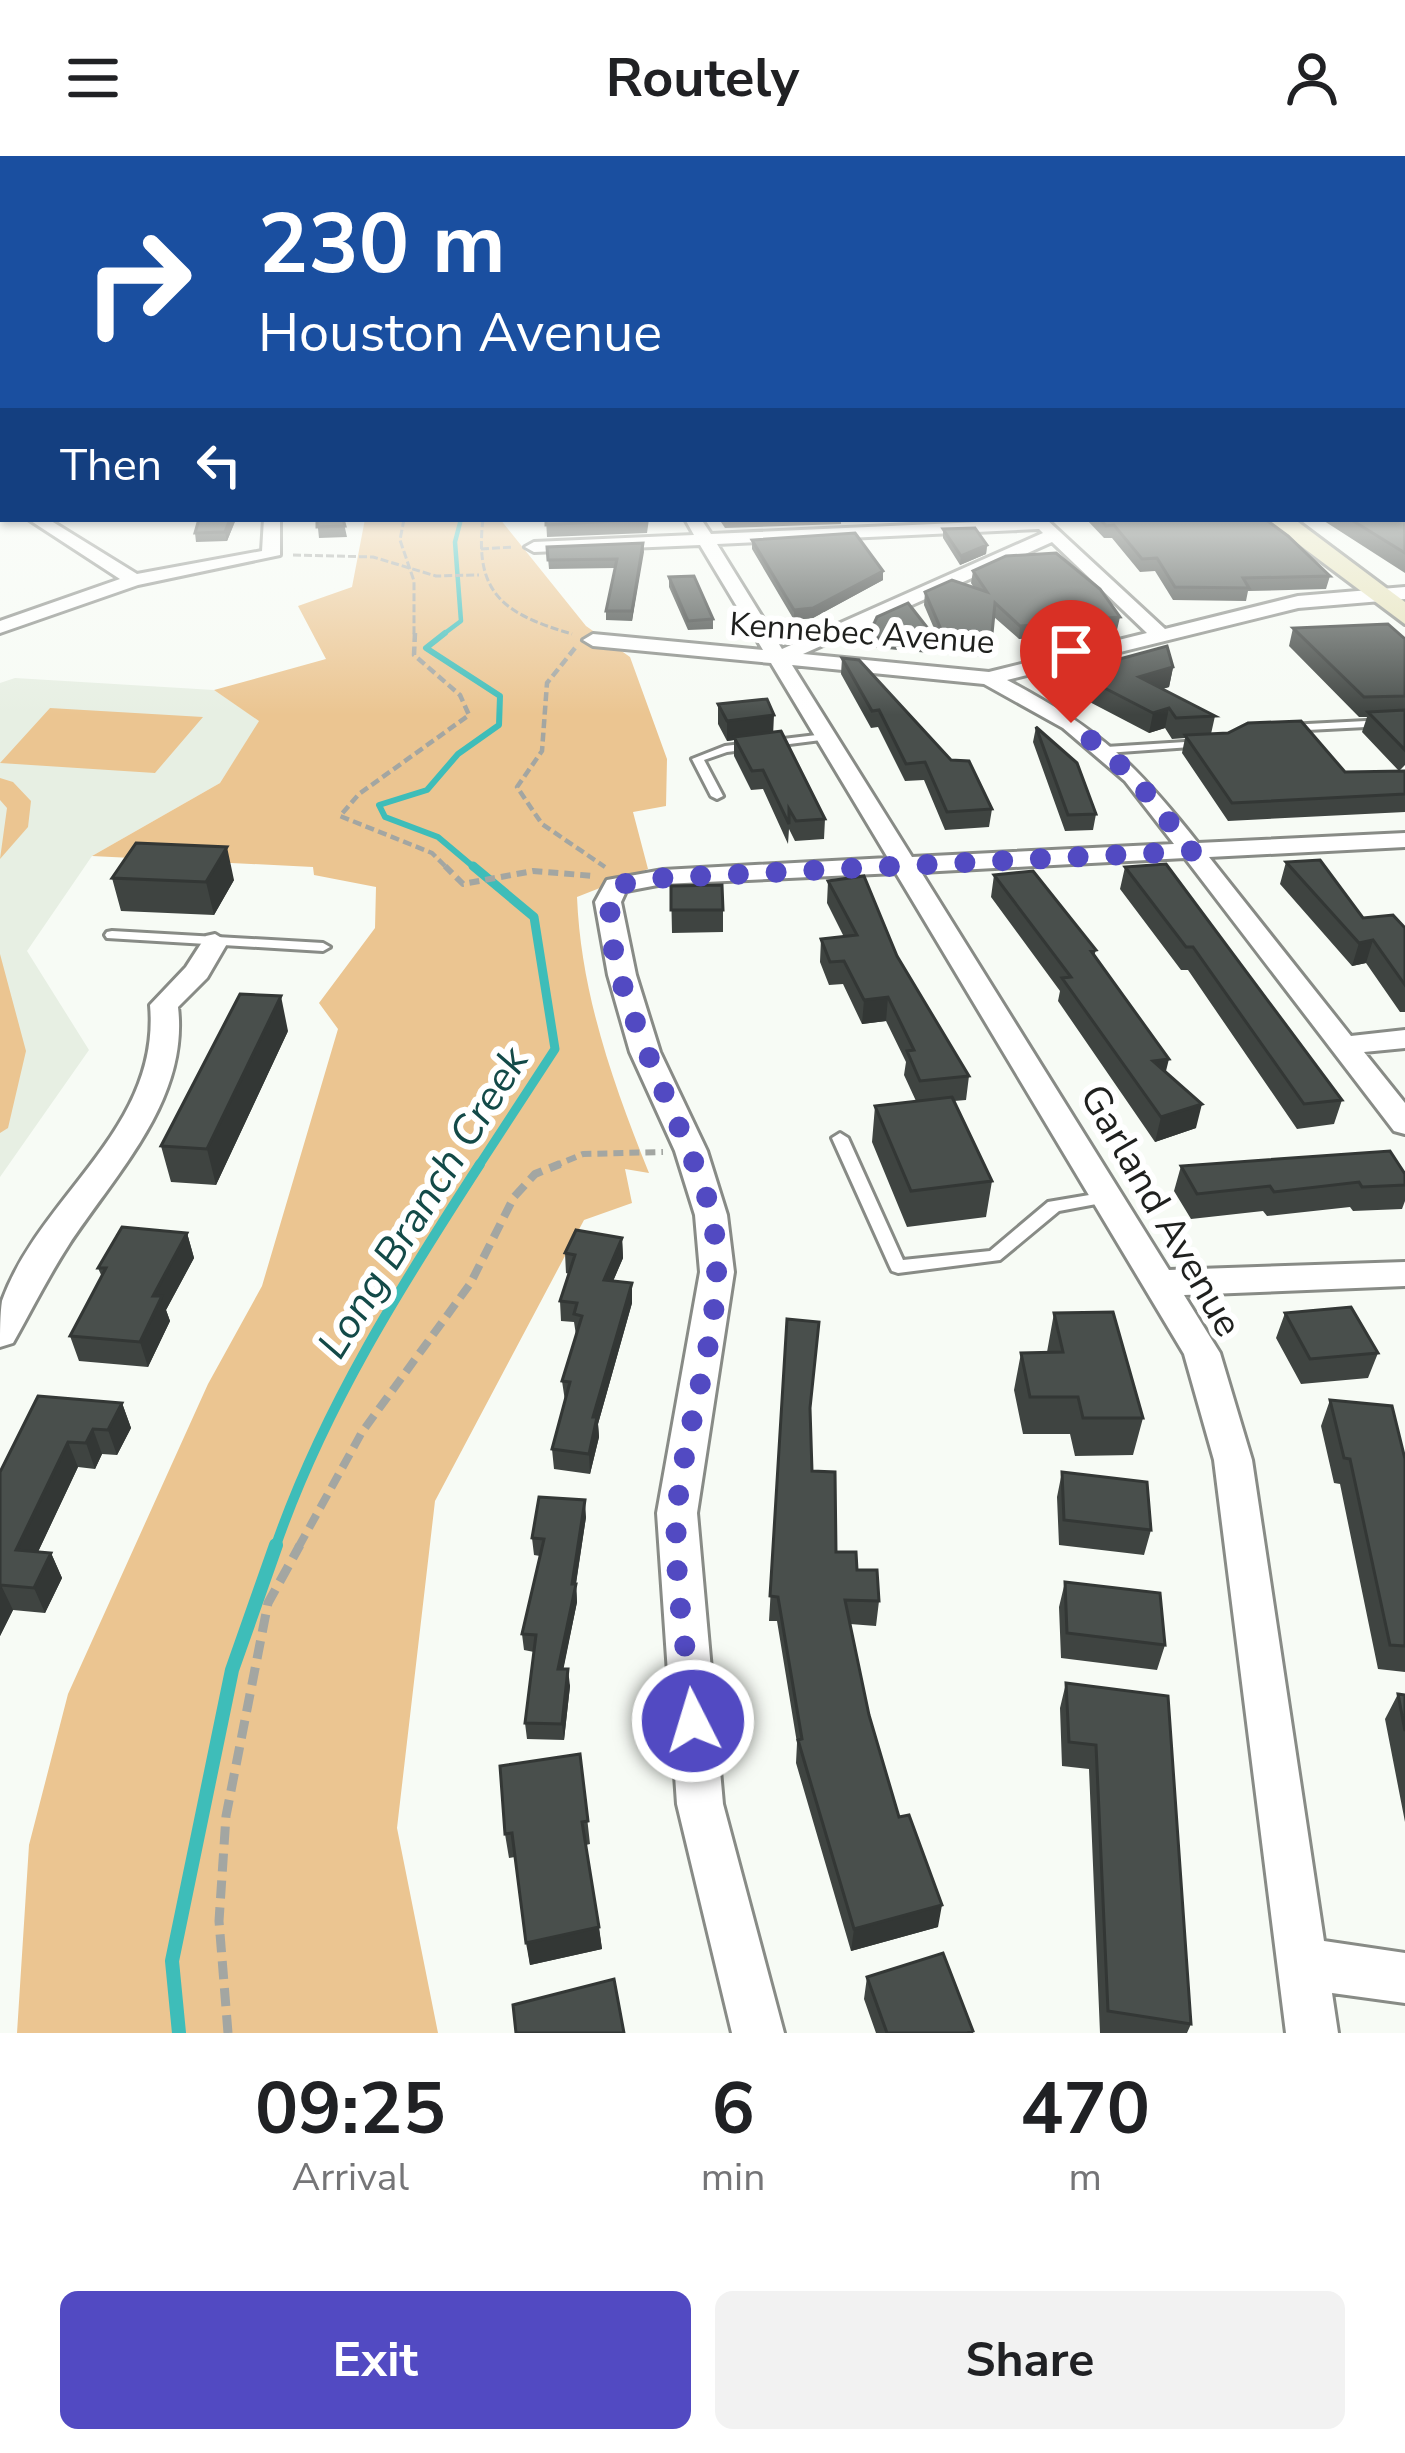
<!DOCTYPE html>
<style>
body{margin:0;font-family:"Nunito Sans",sans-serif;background:#f2f2f2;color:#202124;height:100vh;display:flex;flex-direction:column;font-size:45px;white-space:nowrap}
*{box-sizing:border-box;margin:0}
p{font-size:39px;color:#757577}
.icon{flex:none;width:66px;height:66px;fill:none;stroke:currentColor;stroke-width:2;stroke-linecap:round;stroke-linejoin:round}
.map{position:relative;height:1877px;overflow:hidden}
.sheet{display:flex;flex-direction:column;background:#fff;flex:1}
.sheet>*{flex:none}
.banner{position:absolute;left:0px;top:0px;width:1407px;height:366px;box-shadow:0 3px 9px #0004;background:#1a4fa0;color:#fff;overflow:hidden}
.pin{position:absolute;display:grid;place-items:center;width:102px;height:102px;color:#fff;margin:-123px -51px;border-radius:50% 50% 50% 0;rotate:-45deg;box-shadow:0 0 12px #0007}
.pin .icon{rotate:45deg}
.me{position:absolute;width:132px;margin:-66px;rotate:355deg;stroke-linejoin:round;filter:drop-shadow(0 0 9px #0008)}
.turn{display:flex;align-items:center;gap:42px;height:252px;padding:0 60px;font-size:54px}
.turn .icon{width:156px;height:156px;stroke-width:2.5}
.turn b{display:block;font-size:84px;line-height:102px}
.then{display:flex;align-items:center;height:114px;padding:0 60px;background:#0003;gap:24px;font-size:45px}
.eta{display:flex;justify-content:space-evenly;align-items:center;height:204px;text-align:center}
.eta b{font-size:72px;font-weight:700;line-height:84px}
.action{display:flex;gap:24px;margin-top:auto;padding:24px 60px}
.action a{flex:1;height:138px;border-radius:18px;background:#524ac2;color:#fff;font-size:48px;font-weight:700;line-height:138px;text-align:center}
.action a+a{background:#f2f2f2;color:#202124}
header{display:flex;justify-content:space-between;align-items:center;height:156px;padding:0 60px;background:#fff;font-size:54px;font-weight:700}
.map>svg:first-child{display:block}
</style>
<header><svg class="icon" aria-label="menu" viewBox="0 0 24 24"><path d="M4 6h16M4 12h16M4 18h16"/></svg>Routely<svg class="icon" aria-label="person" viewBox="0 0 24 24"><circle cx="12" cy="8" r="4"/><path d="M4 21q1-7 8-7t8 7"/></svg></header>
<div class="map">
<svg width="1405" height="1877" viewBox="0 0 1405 1877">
<rect width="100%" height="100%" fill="#f7fbf5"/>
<path fill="#e7efe3" d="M 15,522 L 214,534 L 260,565 L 220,627 L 92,700 L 27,795 L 89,894 L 0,1021 L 0,527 Z"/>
<path fill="#ebc591" d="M 365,363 L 500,363 L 586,470 L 630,501 L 667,603 L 666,650 L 633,656 L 648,713 L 577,741 C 581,838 613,927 649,1017 L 625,1013 L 632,1047 L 584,1064 L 435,1345 L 397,1672 L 438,1877 L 17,1877 L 29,1689 L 68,1538 L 208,1228 L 262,1130 L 338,873 L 319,847 L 375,772 L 376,731 L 314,719 L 313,711 L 92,700 L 220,627 L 259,565 L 214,534 L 326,503 L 298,450 L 352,431 Z
M 50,552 L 203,561 L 155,617 L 0,607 Z
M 0,622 L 13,626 L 31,645 L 28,671 L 0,703 L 7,652 L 0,644 Z
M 0,798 L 26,895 L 8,972 L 0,977 Z"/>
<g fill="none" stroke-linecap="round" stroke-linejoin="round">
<path stroke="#3ebdb9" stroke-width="4.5" d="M 441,480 L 461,465 L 455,386 L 461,363"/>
<path stroke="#3ebdb9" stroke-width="6" d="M 445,477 L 426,492 L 500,540 L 499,569 L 458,598 L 427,634 L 379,649 L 385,661 L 438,681 L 476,713"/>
<path stroke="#3ebdb9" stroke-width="9" d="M 473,710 L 534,761 L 555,893 L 478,1011"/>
<path stroke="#3ebdb9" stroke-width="10" d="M 275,1392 C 323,1253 401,1130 480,1008"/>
<path stroke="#3ebdb9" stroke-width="14" d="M 179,1877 L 172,1805 L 232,1514 L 276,1389"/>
<defs>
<path id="lane" d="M 1405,563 L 1405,569 L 1288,575 L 1283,572 L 1288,569 Z
M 825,578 L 829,579 L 829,583 L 727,596 L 704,604 L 723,640 L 717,643 L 711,640 L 692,603 L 725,590 Z
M 1201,585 L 1206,588 L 1205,590 L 1106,597 L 1100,594 L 1106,591 Z
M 112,775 L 323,787 L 330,791 L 323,795 L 107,782 L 105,779 L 107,776 Z
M 840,977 L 848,982 L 903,1104 L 990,1095 L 1048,1046 L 1107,1036 L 1113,1037 L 1115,1041 L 1113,1045 L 1107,1046 L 1059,1055 L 1000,1104 L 898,1117 L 892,1115 L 890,1111 L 832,982 Z"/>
<path id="street" d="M 0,338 L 3,339 L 3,349 L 0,348 Z
M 28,363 L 48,363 L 137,418 L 262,395 L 264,363 L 280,363 L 280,399 L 138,429 L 0,477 L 0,465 L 120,423 Z
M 685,363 L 701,363 L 711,378 L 1046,363 L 1165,473 L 1298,440 L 1405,431 L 1405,443 L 1298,452 L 1007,524 C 1099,573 1134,606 1198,687 L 1405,677 L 1405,691 L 1209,701 L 1351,880 L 1405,874 L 1405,892 L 1364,896 L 1405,947 L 1405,978 L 1394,975 L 1185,702 L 921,716 L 1169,1114 L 1405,1106 L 1405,1130 L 1184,1139 L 1220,1197 L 1252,1304 L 1324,1785 L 1405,1797 L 1405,1847 L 1332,1837 L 1338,1877 L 1286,1877 L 1214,1304 L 1184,1198 L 896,717 L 663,728 L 626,735 L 621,746 L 636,819 L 660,896 L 707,995 L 727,1059 L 734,1116 L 697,1357 L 723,1648 L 784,1877 L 732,1877 L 677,1648 L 657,1357 L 700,1116 L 695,1059 L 675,995 L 630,896 L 608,819 L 595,746 L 607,724 L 663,714 L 888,702 L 771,507 L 593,490 L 583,484 L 593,478 L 763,494 L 700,389 L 534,396 L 525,391 L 534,386 L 694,379 ZM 1039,373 L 1043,377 L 782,493 L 717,388 ZM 1052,386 L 1147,477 L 989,516 L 803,498 ZM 792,509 L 984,528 L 1063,572 L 1125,625 L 1174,688 L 912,701 Z
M 215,778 L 228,786 L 207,822 L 178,851 C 189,944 116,1017 68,1090 C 48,1121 31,1155 13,1187 L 0,1191 C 0,1177 0,1158 2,1145 C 40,1039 161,973 150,849 L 186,811 L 206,780 Z"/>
<path id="secondary" d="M 1265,363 L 1294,363 L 1405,446 L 1405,468 Z"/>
</defs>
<use href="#lane" stroke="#888b86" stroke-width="6"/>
<use href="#street" stroke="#888b86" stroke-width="6"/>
<use href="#secondary" stroke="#888b86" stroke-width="6"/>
<path stroke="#a3a6a2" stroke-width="3" stroke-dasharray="8 3" stroke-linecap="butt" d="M 404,363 L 400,384 L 414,425 L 414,480
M 483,363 C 474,438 504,458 572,478
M 481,393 L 513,391
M 293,399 L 373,401 L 436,420 L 479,419"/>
<path stroke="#a3a6a2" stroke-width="4.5" stroke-dasharray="9 4.5" stroke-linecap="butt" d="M 415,477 L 414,499 L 460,539 L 469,559 L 359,638 L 340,660 L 432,697 L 448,713
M 575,492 L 547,527 L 542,595 L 517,631 L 542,668 L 605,711"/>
<path stroke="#a3a6a2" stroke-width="6" stroke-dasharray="10 6" stroke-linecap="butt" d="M 445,710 L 463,728 L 533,715 L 594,720
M 552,1011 L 583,998 L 663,996"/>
<path stroke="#a3a6a2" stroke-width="8" stroke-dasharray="15 8" stroke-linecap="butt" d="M 298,1392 L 362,1276 L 470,1128 L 514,1041 L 535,1018 L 560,1008"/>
<path stroke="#a3a6a2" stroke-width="9" stroke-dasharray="18 9" stroke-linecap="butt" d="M 228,1877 L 219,1765 L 226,1660 L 268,1447 L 300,1389"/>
<use href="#lane" fill="#fff" fill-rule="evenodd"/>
<use href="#street" fill="#fff" fill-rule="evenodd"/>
<use href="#secondary" fill="#e6e2ba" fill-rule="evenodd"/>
</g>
<path fill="#3f4441" d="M 1405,297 L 1405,417 L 1321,363 L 1404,363 Z
M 199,363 L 236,363 L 227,385 L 196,386 L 195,377 Z
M 317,363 L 343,363 L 347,381 L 319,382 Z
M 546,363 L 649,363 L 647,377 L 547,381 Z
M 719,363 L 841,363 L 841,368 L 725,372 Z
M 1086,363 L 1265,363 L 1330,420 L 1326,433 L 1248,435 L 1246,445 L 1173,444 L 1155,415 L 1140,416 L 1112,382 L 1104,382 Z
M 943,373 L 987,389 L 986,398 L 960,409 L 943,382 Z
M 752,384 L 883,424 L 813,462 L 794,464 L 752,393 Z
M 643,387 L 632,465 L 606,464 L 606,455 L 615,412 L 549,413 L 547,391 Z
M 973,415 L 1117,474 L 1064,479 L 1063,493 L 1037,500 L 1026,490 L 1027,482 L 1019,483 L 994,461 L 990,501 L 945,498 L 924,449 L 925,436 L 974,432 L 971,427 Z
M 669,421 L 713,463 L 713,473 L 688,474 L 669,431 Z
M 1293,472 L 1405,483 L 1405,609 L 1399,615 L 1362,576 L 1367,561 L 1359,561 L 1289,490 Z
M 868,481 L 940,488 L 939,498 L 867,491 Z
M 1058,497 L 1105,507 L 1173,512 L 1169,531 L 1162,533 L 1215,560 L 1211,578 L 1345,616 L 1405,615 L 1405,656 L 1228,665 L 1182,597 L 1185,582 L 1172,583 L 1165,572 L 1149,577 L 1059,530 L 1060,521 L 1055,517 Z
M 842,502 L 992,653 L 989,671 L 945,674 L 924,624 L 905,625 L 878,571 L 871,572 L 841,518 Z
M 718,548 L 774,576 L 825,663 L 824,683 L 795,685 L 789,673 L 788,688 L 763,633 L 751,634 L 734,600 L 734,584 L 727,585 L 718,568 Z
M 1036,571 L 1096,658 L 1093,674 L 1065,675 L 1033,586 Z
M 1286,706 L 1363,762 L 1405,772 L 1405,856 L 1400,856 L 1366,807 L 1352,810 L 1280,728 Z
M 1125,711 L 1342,944 L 1334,968 L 1297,973 L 1188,814 L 1181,814 L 1120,733 Z
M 994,719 L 1096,794 L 1094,800 L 1166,916 L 1196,972 L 1155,986 L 1058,845 L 1060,835 L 991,741 Z
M 112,722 L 234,724 L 214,759 L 121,755 Z
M 828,725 L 897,800 L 969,920 L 966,944 L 954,945 L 992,1025 L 986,1061 L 907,1071 L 872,986 L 875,950 L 916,945 L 904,919 L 906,906 L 886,865 L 862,868 L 843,828 L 829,829 L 820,806 L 821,783 L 844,781 L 827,747 Z
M 671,730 L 723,754 L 723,776 L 672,777 Z
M 288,875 L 216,1029 L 171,1026 L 161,990 Z
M 1181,1010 L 1405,1018 L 1405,1045 L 1402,1053 L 1353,1055 L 1350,1051 L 1267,1060 L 1263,1055 L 1191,1063 L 1174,1035 Z
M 187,1077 L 194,1102 L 166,1154 L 170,1165 L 148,1211 L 79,1205 L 70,1180 L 102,1121 L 98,1112 Z
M 622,1082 L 623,1102 L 613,1125 L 632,1147 L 598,1268 L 599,1281 L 590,1318 L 554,1313 L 552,1293 L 565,1245 L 562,1225 L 576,1179 L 574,1166 L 561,1165 L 560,1145 L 569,1118 L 566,1117 L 565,1097 Z
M 1054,1157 L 1143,1262 L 1133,1299 L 1075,1300 L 1070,1278 L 1023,1278 L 1014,1234 L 1021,1197 L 1047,1196 Z
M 1285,1157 L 1378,1197 L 1368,1222 L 1301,1228 L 1276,1182 Z
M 787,1163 L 819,1166 L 810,1260 L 812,1315 L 836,1396 L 857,1414 L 879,1445 L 876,1470 L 850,1468 L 869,1559 L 899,1661 L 938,1771 L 851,1795 L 796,1607 L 797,1587 L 777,1465 L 769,1465 Z
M 1330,1244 L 1405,1303 L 1405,1516 L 1378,1513 L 1340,1328 L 1334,1327 L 1321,1270 Z
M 122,1247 L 131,1272 L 117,1299 L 102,1298 L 95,1313 L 78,1311 L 38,1396 L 51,1397 L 62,1422 L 45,1457 L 13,1454 L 0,1480 L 0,1316 Z
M 1062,1316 L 1151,1374 L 1144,1399 L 1059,1389 L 1057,1341 Z
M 586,1361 L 576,1428 L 577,1446 L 563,1513 L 570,1530 L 564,1584 L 527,1583 L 525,1567 L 534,1496 L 524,1494 L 522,1478 L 540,1400 L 534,1399 L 532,1382 Z
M 1065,1426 L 1165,1489 L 1157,1514 L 1061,1502 L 1059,1451 Z
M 1066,1527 L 1168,1540 L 1191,1868 L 1187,1877 L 1100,1877 L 1089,1613 L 1062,1610 L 1060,1552 Z
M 1398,1538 L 1405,1539 L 1405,1666 L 1385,1563 Z
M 580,1598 L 590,1688 L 586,1689 L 602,1793 L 530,1809 L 515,1701 L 509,1702 L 505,1678 Z
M 867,1821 L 973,1875 L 973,1877 L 876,1877 L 864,1843 Z"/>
<path fill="#333735" d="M 230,363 L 236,363 L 227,385 L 225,376 Z
M 643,387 L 644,396 L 632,465 L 632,455 Z
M 987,389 L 986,398 L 960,409 L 961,400 Z
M 883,415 L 883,424 L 813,462 L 794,464 L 794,454 Z
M 1120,461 L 1117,474 L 1048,480 L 1050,467 Z
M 1036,469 L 1028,477 L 1027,482 L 1019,483 L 1020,470 Z
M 1065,480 L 1063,493 L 1037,500 L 1038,486 Z
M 1173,511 L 1169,531 L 1135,541 L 1139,521 Z
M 1169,552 L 1165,572 L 1149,577 L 1153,557 Z
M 774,559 L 773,580 L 734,581 L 734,584 L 727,585 L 727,565 Z
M 227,691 L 234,724 L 214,759 L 206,726 Z
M 1373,784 L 1366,807 L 1352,810 L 1359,787 Z
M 281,840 L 288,875 L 216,1029 L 207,993 Z
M 888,841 L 886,865 L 862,868 L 864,844 Z
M 1169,903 L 1163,927 L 1153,905 Z
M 1202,948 L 1196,972 L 1155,986 L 1161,961 Z
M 187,1077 L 194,1102 L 166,1154 L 170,1165 L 148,1211 L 140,1186 L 153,1140 Z
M 622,1082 L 623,1102 L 605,1144 L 604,1124 Z
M 632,1127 L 632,1147 L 598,1268 L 599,1281 L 590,1318 L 589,1298 L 593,1261 Z
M 122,1247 L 131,1272 L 117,1299 L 108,1274 Z
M 93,1273 L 102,1298 L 95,1313 L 86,1287 Z
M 68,1286 L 78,1311 L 27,1419 L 16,1394 Z
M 585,1344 L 586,1361 L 575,1433 L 576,1428 L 577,1446 L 560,1530 L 558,1513 Z
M 51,1397 L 62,1422 L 45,1457 L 34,1432 Z
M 1,1429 L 13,1454 L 0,1480 L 0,1432 Z
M 568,1513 L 570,1530 L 564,1584 L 562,1568 Z
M 942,1749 L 938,1771 L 851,1795 L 854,1773 Z
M 599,1771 L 602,1793 L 530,1809 L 526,1787 Z"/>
<path fill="#494f4c" stroke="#333735" stroke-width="3" d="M 0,297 L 3,297 L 3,331 L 0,328 Z
M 1404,339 L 1405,397 L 1350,363 L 1404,363 Z
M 199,363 L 230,363 L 225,376 L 195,377 Z
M 317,363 L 343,363 L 345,370 L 317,371 Z
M 546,363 L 647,363 L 546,369 Z
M 1100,363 L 1265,363 L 1288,380 L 1330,420 L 1243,422 L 1249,432 L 1175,431 L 1157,402 L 1142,403 L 1114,369 L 1106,370 Z
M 975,372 L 987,389 L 961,400 L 943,373 Z
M 855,377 L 883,415 L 813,452 L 794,454 L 752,384 Z
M 643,387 L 632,455 L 606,455 L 617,403 L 548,404 L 547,391 Z
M 1056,397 L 1100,433 L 1120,461 L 1050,467 L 1065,480 L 1038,486 L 1028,477 L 1036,469 L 1020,470 L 995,447 L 991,488 L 946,485 L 925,436 L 952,424 L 987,436 L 973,415 L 1006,400 Z
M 694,420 L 713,463 L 688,465 L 669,421 Z
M 908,447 L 940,488 L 868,481 L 877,461 Z
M 1388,468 L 1405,483 L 1405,540 L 1364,541 L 1293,472 Z
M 1167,490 L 1173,511 L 1139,521 L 1215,560 L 1176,562 L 1169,552 L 1153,557 L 1062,510 L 1071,508 L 1058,497 L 1085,491 L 1105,507 Z
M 842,502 L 859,504 L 951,604 L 969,605 L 992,653 L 947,656 L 925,606 L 906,608 L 879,554 L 872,555 Z
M 767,543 L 774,559 L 727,565 L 718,548 Z
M 1405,554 L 1405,594 L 1368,556 Z
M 1301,565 L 1345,616 L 1405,615 L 1405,638 L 1232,647 L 1185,579 L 1228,577 L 1248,567 Z
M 1036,571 L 1077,607 L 1096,658 L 1068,659 Z
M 781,575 L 825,663 L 796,665 L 789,653 L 789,668 L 763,614 L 752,615 L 734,581 Z
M 136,687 L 227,691 L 206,726 L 112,722 Z
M 1320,704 L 1363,762 L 1393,759 L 1405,772 L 1405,829 L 1373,784 L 1359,787 L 1286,706 Z
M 1166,708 L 1342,944 L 1304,948 L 1193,791 L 1186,791 L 1125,711 Z
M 1033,715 L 1096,794 L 1091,795 L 1169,903 L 1153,905 L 1202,948 L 1161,961 L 1062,822 L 1071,821 L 994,719 Z
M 864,720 L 897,800 L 969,920 L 920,925 L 907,895 L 914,894 L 888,841 L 864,844 L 844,805 L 830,806 L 821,783 L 857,779 L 828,725 Z
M 722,729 L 723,754 L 671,754 L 671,730 Z
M 240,838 L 281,840 L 207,993 L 161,990 Z
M 952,941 L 992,1025 L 911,1035 L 875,950 Z
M 1390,995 L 1405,1018 L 1405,1029 L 1362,1031 L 1359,1026 L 1274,1036 L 1270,1030 L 1197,1038 L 1181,1010 Z
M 122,1071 L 187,1077 L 153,1140 L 162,1140 L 140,1186 L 70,1180 L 106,1112 L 98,1112 Z
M 576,1074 L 622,1082 L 604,1124 L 632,1127 L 593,1261 L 597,1261 L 589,1298 L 552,1293 L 570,1226 L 562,1225 L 582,1160 L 574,1158 L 577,1147 L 560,1145 L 575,1099 L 565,1097 Z
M 1351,1151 L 1378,1197 L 1310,1203 L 1285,1157 Z
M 1113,1156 L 1143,1262 L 1083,1262 L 1078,1241 L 1030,1241 L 1021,1197 L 1063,1196 L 1054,1157 Z
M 787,1163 L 819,1166 L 810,1252 L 812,1315 L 835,1316 L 836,1396 L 856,1396 L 857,1414 L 877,1414 L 879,1445 L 845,1444 L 869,1559 L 899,1661 L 909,1659 L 942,1749 L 854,1773 L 798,1584 L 802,1583 L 778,1441 L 770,1440 Z
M 38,1240 L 122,1247 L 108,1274 L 93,1273 L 86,1287 L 68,1286 L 16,1394 L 51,1397 L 34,1432 L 1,1429 L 0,1432 L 0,1316 Z
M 1330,1244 L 1392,1250 L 1405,1303 L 1405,1490 L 1390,1489 L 1350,1303 L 1344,1302 Z
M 1062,1316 L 1147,1326 L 1151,1374 L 1064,1364 Z
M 539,1341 L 585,1344 L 572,1428 L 576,1428 L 558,1513 L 568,1513 L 562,1568 L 525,1567 L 536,1479 L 522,1478 L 544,1383 L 532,1382 Z
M 1065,1426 L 1160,1437 L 1165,1489 L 1067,1477 Z
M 1066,1527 L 1168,1540 L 1191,1868 L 1108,1855 L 1096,1589 L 1069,1586 Z
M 1398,1538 L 1405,1539 L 1405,1575 Z
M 580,1598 L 588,1665 L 582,1666 L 599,1771 L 526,1787 L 512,1677 L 505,1678 L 500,1610 Z
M 943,1797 L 973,1875 L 967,1877 L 887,1877 L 867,1821 Z
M 614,1823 L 624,1877 L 516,1877 L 513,1849 Z"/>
<linearGradient id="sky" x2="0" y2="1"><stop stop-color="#64b8d5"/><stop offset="0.53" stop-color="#fbfdfa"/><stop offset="1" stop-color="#fbfdfa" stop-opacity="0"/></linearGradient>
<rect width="1405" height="559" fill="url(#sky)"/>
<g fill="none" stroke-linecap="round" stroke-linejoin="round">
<path stroke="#524ac2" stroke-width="21" stroke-dasharray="0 37.8" d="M 693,1565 C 688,1500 672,1420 677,1356 C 684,1258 733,1155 711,1057 C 694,981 583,798 616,729 L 663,722 L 1192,695 L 1133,620 L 1071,567"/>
</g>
<g text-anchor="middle" stroke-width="12" stroke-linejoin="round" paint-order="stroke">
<g font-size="33" fill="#1f201e" stroke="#fff">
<text transform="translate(862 476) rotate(4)" y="12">Kennebec Avenue</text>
</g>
<g font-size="39" fill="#1f201e" stroke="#fff">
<text transform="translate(1162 1054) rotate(60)" y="14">Garland Avenue</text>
</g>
<g font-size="42" font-style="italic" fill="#134a48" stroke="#fff">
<text transform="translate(422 1046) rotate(-58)" y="15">Long Branch Creek</text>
</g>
</g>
</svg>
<div class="pin" style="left:1071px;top:567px;background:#d93025"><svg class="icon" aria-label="arrive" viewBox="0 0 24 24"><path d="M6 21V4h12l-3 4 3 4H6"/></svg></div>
<svg class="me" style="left:693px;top:1565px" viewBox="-20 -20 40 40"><circle r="17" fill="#524ac2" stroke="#fff" stroke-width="3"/><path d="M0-11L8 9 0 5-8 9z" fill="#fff"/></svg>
<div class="banner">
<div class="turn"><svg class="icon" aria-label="right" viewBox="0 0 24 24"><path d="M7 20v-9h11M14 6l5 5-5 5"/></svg><div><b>230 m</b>Houston Avenue</div></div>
<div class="then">Then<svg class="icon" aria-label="left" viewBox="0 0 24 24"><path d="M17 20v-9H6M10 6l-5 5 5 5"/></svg></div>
</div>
</div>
<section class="sheet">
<div class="eta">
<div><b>09:25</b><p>Arrival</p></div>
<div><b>6</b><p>min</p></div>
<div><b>470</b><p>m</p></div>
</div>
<div class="action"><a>Exit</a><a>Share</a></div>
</section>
